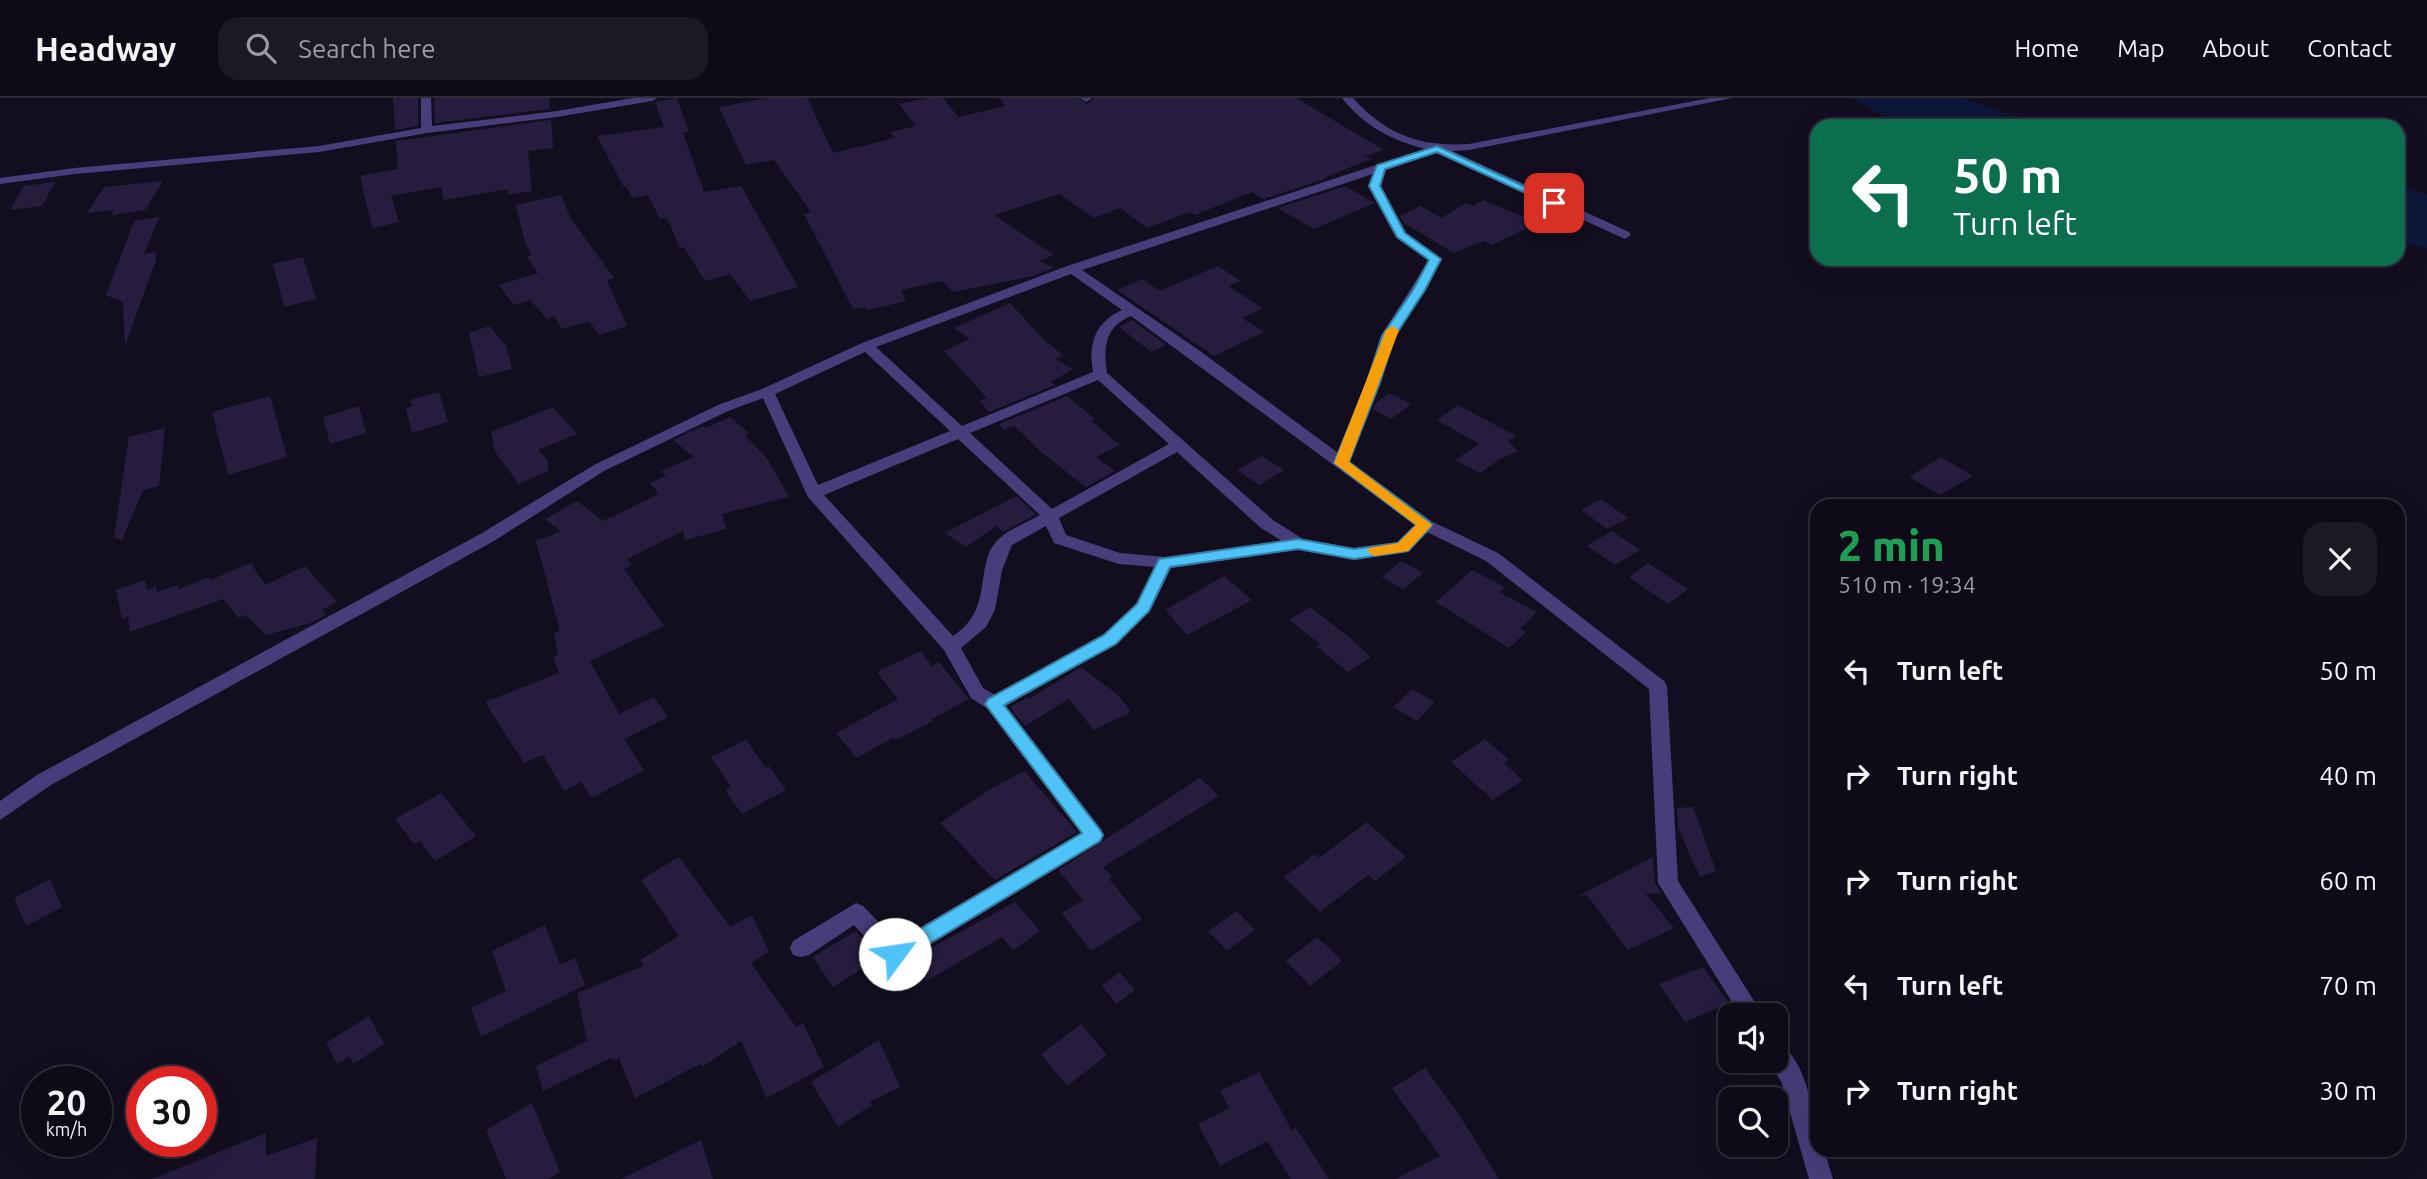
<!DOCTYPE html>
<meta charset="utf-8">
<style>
body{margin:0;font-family:Ubuntu,sans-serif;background:#1c1824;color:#f1f3f6;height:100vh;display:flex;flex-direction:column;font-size:26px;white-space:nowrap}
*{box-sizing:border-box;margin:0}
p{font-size:23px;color:#9b9aa1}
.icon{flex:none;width:38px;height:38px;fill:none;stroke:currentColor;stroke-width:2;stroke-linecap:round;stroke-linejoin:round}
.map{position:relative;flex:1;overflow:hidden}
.sheet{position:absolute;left:1810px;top:401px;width:595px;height:658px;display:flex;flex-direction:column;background:#0e0a17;border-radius:21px;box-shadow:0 7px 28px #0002,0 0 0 2px #2e2b36}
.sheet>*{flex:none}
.banner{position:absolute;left:1810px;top:21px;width:595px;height:147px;border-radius:21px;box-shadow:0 7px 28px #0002,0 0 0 2px #2e2b36;background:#0b6e4f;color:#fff;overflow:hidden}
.tools{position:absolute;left:1718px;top:905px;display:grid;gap:14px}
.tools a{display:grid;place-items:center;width:70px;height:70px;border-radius:14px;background:#0e0a17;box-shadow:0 7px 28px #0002,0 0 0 2px #2e2b36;font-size:35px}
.speed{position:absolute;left:21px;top:968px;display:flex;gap:14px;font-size:35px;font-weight:700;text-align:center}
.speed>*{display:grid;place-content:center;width:91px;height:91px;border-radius:50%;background:#0e0a17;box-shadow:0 7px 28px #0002,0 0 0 2px #2e2b36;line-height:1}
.speed small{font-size:18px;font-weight:400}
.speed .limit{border:10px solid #d22;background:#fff;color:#111}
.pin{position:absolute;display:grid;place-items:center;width:60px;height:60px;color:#fff;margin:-30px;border-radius:14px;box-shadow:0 4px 10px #0006}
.me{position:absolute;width:77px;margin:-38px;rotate:59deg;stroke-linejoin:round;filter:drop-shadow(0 0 5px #0008)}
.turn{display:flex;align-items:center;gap:24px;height:147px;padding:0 28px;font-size:32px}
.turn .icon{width:91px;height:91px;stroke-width:2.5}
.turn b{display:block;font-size:49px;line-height:60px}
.round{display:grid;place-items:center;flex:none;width:74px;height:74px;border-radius:21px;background:#1c1824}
.overview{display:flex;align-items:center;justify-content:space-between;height:119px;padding:0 28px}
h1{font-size:42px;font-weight:800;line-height:52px;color:#1e9e55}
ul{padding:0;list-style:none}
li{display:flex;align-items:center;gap:21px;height:105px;padding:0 28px}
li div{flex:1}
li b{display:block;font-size:26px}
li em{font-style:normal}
header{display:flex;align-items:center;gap:42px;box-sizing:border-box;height:98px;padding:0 35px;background:#0e0a17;border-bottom:2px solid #2e2b36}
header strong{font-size:33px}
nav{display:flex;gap:38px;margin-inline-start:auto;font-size:24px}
.search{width:490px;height:63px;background:#1c1824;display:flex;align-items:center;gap:18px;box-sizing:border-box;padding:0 24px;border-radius:21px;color:#9b9aa1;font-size:26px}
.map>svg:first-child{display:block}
</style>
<header>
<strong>Headway</strong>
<div class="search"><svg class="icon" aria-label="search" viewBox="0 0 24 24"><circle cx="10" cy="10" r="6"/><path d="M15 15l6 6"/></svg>Search here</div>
<nav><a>Home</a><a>Map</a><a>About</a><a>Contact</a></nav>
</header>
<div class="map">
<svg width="2427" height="1081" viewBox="0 0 2427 1081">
<rect width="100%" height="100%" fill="#130e1f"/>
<path fill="#0d1739" d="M 1854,0 L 1962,0 L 2013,18 L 2075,28 L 1899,28 Z
M 2398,89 L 2427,96 L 2427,150 L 2398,144 Z"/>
<path fill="#271c3e" d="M 393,0 L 418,0 L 418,28 L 395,32 Z
M 434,0 L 549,0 L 550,11 L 435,25 Z
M 677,0 L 689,34 L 683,35 L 704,94 L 741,88 L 798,189 L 750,203 L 730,176 L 705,183 L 684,149 L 680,150 L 667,120 L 660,121 L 648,97 L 632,100 L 626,88 L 623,88 L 597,38 L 664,29 L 655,4 Z
M 767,0 L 807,0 L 833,55 L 895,40 L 890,34 L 916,28 L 899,6 L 928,0 L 943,0 L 958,19 L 1006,8 L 999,0 L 1078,0 L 1087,6 L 1094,0 L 1296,0 L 1384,52 L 1365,58 L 1371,61 L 1326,79 L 1328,80 L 1263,101 L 1252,94 L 1195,117 L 1190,114 L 1147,130 L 1120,110 L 1094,120 L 1059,96 L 994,117 L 1054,157 L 1039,163 L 1054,170 L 1029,179 L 953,194 L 942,183 L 901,192 L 906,203 L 868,212 L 866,209 L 853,211 L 804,116 L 811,114 L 774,62 L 746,67 L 719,9 Z
M 551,22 L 553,50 L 528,53 L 532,93 L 508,97 L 508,91 L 444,102 L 441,89 L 391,98 L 399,124 L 372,130 L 360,78 L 398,71 L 396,43 Z
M 163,83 L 145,112 L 111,117 L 114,112 L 87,115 L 104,89 Z
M 55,84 L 42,108 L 10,112 L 24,88 Z
M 1345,88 L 1375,105 L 1314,131 L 1278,110 Z
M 561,97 L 571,121 L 614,180 L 607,182 L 627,228 L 599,237 L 589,223 L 562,231 L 554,218 L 547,221 L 530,202 L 514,207 L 499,187 L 538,175 L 527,159 L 532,157 L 525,145 L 516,107 Z
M 1483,102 L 1538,125 L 1492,147 L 1483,143 L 1454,155 L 1404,125 L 1400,118 L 1421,108 L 1441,120 L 1466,105 L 1473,108 Z
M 159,119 L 144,156 L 156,154 L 156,162 L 125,248 L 123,204 L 106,197 L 134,123 Z
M 303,159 L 316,201 L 284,209 L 273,166 Z
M 1218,168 L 1241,183 L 1228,188 L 1263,210 L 1242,220 L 1264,234 L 1214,258 L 1117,192 L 1142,181 L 1160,193 Z
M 1010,205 L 1044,242 L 1063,257 L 1055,261 L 1073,271 L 1051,284 L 1055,287 L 989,314 L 980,303 L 987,300 L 944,253 L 970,241 L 954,230 Z
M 1132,222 L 1166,247 L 1151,254 L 1119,229 Z
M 489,228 L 506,247 L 512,271 L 479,279 L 469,235 Z
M 439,294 L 448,324 L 412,335 L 406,310 L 413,308 L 410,302 Z
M 1389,295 L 1411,306 L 1391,321 L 1373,311 L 1376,305 Z
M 270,298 L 287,359 L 228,377 L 212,314 Z
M 1067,298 L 1095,321 L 1091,323 L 1120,347 L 1096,359 L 1115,373 L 1086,389 L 1041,354 L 1014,328 L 1004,332 L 999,326 Z
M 1458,307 L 1516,338 L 1508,344 L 1519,353 L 1500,361 L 1480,375 L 1455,362 L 1479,346 L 1437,322 Z
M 359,308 L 366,335 L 330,346 L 323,319 Z
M 553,309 L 577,336 L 538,352 L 548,362 L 548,373 L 519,386 L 495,354 L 491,334 Z
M 730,319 L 749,335 L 745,337 L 768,362 L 789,399 L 722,416 L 726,431 L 685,442 L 683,433 L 627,461 L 632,467 L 624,471 L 664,528 L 590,563 L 619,616 L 654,599 L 668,619 L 624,641 L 644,672 L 592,700 L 581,684 L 564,693 L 543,657 L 524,665 L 485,604 L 559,575 L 553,559 L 558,557 L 554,535 L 560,533 L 536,443 L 561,433 L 545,421 L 577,403 L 603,423 L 659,396 L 650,385 L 666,378 L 661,373 L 694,359 L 673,342 L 703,328 L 706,330 Z
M 165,330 L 159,388 L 143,392 L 122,442 L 114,440 L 129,339 Z
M 1262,358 L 1284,372 L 1259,387 L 1237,372 Z
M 1941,359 L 1973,378 L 1940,397 L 1909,379 Z
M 1016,398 L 1036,416 L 1003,434 L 996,428 L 966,449 L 945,435 Z
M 1601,401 L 1628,420 L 1607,431 L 1581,412 Z
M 1612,433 L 1640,452 L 1615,467 L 1587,448 Z
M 1401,463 L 1423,475 L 1403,491 L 1382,479 Z
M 251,465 L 265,487 L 305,468 L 337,504 L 322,512 L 326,517 L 311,525 L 266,537 L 246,517 L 239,520 L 223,501 L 130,534 L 128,519 L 122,521 L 116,492 L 145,482 L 147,492 L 156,488 L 157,494 L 178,487 L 179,491 L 209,479 L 210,482 Z
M 1648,465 L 1688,491 L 1668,506 L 1629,479 Z
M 1472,472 L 1505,489 L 1499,494 L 1537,514 L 1520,531 L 1526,534 L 1509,550 L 1436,504 Z
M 1224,478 L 1252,502 L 1187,537 L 1165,512 Z
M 1310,509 L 1350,540 L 1371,559 L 1348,574 L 1316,548 L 1320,546 L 1289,522 Z
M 920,553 L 932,568 L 939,564 L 969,601 L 932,621 L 933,623 L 896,642 L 894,639 L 857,660 L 836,635 L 898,601 L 877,574 Z
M 1081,569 L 1118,597 L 1131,614 L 1094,632 L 1069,601 L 1025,628 L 1010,609 L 1028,599 L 1029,601 Z
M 1412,591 L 1435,604 L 1417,623 L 1393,609 Z
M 1485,641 L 1509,662 L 1504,665 L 1523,682 L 1493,702 L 1451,664 Z
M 746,642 L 766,670 L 769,668 L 786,692 L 742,716 L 725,692 L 731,689 L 711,659 Z
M 1024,673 L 1077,734 L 995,782 L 940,725 L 987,693 Z
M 1200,680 L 1219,698 L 1103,769 L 1112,779 L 1109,781 L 1142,821 L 1091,853 L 1062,815 L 1083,802 L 1058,772 Z
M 441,695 L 476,738 L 435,763 L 420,743 L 414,746 L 395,721 Z
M 1693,709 L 1716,773 L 1700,779 L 1678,730 L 1677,710 Z
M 1367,724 L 1406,759 L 1375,783 L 1368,777 L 1320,814 L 1284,779 L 1315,756 L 1319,760 Z
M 679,759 L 730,829 L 752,817 L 769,854 L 751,865 L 796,929 L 803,925 L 824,969 L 767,1000 L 741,943 L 702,969 L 700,966 L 635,1000 L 619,960 L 613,963 L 612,959 L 543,993 L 536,968 L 587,943 L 577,895 L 644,868 L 640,862 L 679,838 L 641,782 Z
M 1653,759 L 1655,785 L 1661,795 L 1646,796 L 1674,830 L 1628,852 L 1587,797 L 1578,798 Z
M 50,781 L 62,809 L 26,828 L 14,800 Z
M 1015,804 L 1040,833 L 1013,852 L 1002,839 L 926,883 L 911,861 Z
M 1237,813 L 1255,832 L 1227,853 L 1208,833 Z
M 545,827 L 560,867 L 575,860 L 585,887 L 481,939 L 471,910 L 506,893 L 492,853 Z
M 856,833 L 878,861 L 833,889 L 813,859 Z
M 1317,839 L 1342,863 L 1310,888 L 1286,863 Z
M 1703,869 L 1729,905 L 1685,924 L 1659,886 Z
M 1120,874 L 1135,892 L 1116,906 L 1102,887 Z
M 369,918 L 384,946 L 353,966 L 350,958 L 337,966 L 326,945 Z
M 1081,926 L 1107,957 L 1067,988 L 1041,956 Z
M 879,942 L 900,989 L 870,1004 L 872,1007 L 838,1029 L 811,984 Z
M 1425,970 L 1458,1015 L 1499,1081 L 1395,1081 L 1440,1058 L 1392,990 Z
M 1259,974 L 1292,1032 L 1296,1030 L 1329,1081 L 1291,1081 L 1267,1043 L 1220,1068 L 1198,1026 L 1229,1010 L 1220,993 Z
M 532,1005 L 560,1074 L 548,1081 L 506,1081 L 486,1032 Z
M 266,1035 L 266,1058 L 317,1040 L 315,1081 L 153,1081 Z
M 701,1042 L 713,1081 L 621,1081 Z"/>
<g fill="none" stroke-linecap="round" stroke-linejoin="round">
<path fill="#483d7a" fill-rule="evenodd" d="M 421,0 L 431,0 L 432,28 L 557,13 L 633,0 L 657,0 L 652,3 L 557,19 L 427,35 L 319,54 L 75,76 L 0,86 L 0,80 L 75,70 L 319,48 L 421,30 Z
M 1080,0 L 1091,0 L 1091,1 L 1086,4 Z
M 1342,0 L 1353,0 C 1386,37 1421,49 1469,46 L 1710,0 L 1732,0 L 1469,52 L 1452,53 L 1629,134 L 1631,137 L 1625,141 L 1436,55 L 1386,72 L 1381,88 L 1406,135 L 1442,161 L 1395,238 L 1380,287 L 1349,363 L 1431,423 L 1498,455 L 1664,583 L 1667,588 L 1678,783 L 1763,917 L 1740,917 L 1658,785 L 1649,591 L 1486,463 L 1427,434 L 1408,453 L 1354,462 L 1298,451 L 1171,470 L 1150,513 L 1116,546 L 1006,608 L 1101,731 L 1104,737 L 1101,743 L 903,863 L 895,866 L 887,863 L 854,827 L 809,857 L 801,859 L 793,857 L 790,850 L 793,843 L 856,805 L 863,808 L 897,843 L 1081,735 L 988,611 L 971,600 L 944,552 L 808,399 L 763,300 L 728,313 L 604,373 L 494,443 L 51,687 L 0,722 L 0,703 L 37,677 L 482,435 L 594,367 L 718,307 L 762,291 L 862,245 L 1067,168 L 1425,51 C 1391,42 1364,28 1342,0 ZM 1373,76 L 1369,88 L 1397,140 L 1429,162 L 1381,238 L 1366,287 L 1338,355 L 1200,253 L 1082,172 ZM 1071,176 L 1122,212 C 1095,224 1088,246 1093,274 L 962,328 L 876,249 ZM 1131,218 L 1415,427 L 1397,444 L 1354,450 L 1303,441 L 1273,422 L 1107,275 C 1103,249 1105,229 1131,218 ZM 865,254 L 950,333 L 818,387 L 775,296 ZM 1098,282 L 1169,346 L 1052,411 L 970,335 ZM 958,341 L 1040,417 C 1028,424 1012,430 1001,439 C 971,464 997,510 953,538 L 824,397 ZM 1177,354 L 1261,430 L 1282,443 L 1165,459 L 1120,455 L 1066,437 L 1059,420 ZM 1046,428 L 1054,445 L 1119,466 L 1155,469 L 1137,506 L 1104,538 L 995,597 L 983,590 L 961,550 L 986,529 L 995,512 L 1002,472 L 1012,447 Z
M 1776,945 C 1807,957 1816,1023 1816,1052 L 1824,1052 L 1833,1081 L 1809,1081 L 1781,983 L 1767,962 L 1776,962 Z"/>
</g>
<path fill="#4fc3f7" stroke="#337fa1" stroke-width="2" d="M 1437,48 L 1560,105 L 1551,107 L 1437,54 L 1385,71 L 1380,88 L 1405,135 L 1441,161 L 1425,192 L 1395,238 L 1379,287 L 1349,364 L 1430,424 L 1432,427 L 1430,430 L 1408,453 L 1402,454 L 1354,461 L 1298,451 L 1170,469 L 1149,513 L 1116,546 L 1004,607 L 1100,732 L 1103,737 L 1100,743 L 902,862 L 895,865 L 888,862 L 885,856 L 888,850 L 1082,735 L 988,610 L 985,606 L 988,601 L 1104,537 L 1137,506 L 1159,461 L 1298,441 L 1354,451 L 1398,445 L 1416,427 L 1334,365 L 1366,287 L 1382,238 L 1413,192 L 1429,162 L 1397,139 L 1369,88 L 1377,67 Z"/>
<path fill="#f59e0b" d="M 1392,228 L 1399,232 L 1349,364 L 1432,427 L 1408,453 L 1374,458 L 1367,453 L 1369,450 L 1398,445 L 1416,427 L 1334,365 L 1386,232 Z"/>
</svg>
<div class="tools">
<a><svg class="icon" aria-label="sound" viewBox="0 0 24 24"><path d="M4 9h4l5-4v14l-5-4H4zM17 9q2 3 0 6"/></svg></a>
<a><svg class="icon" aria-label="search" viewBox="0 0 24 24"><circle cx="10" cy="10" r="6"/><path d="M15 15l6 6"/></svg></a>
</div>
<div class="speed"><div>20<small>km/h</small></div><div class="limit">30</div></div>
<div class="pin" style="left:1554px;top:105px;background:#d93025"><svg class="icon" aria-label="arrive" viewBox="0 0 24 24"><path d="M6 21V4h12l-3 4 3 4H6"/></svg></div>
<svg class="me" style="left:895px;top:856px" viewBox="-20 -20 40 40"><circle r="19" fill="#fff"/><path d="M0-13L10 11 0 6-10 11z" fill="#4fc3f7"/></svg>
<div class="banner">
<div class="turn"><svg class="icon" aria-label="left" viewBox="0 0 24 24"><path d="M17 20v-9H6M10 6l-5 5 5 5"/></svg><div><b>50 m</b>Turn left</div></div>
</div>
<section class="sheet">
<div class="overview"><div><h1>2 min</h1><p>510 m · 19:34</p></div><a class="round"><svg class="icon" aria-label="close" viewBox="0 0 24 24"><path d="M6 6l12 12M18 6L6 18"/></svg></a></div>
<ul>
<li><svg class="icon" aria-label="left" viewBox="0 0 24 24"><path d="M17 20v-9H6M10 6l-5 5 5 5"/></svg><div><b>Turn left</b></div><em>50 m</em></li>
<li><svg class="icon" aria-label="right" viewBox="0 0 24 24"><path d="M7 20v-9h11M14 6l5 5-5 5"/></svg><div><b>Turn right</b></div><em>40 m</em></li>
<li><svg class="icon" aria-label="right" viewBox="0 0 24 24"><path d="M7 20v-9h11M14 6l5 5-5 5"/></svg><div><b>Turn right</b></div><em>60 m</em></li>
<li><svg class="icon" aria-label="left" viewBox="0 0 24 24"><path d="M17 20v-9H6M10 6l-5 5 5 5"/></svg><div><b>Turn left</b></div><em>70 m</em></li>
<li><svg class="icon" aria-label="right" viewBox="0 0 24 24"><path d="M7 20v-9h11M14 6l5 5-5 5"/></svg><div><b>Turn right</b></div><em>30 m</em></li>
</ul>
</section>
</div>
